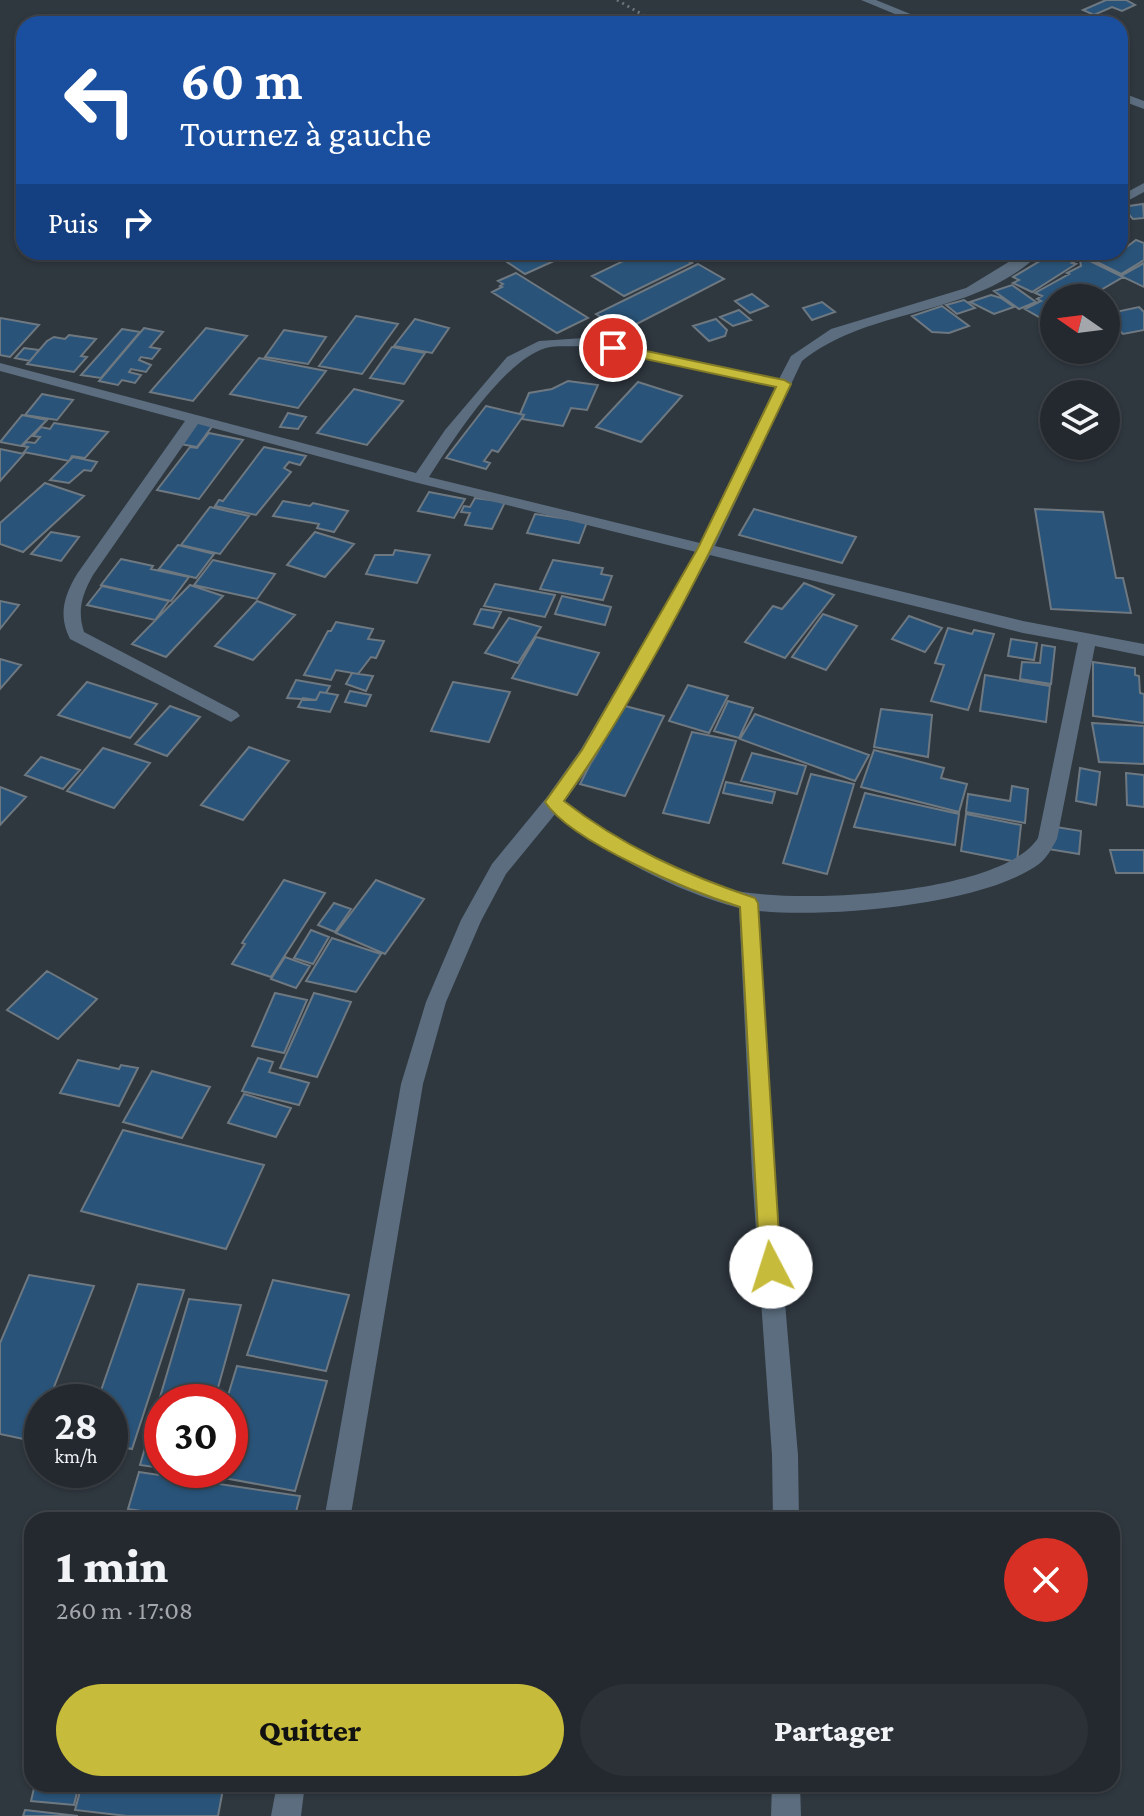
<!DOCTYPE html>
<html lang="fr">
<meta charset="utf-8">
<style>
body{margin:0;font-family:"Crimson Pro",serif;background:#2b3137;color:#f1f3f6;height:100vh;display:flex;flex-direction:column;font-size:30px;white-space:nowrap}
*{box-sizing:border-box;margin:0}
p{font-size:26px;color:#a3a6aa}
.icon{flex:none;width:44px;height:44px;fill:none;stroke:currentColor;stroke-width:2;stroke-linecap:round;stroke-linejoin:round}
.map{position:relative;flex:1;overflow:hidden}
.sheet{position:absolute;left:24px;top:1512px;width:1096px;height:280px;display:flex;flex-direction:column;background:#23292f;border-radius:24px;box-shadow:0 2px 6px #0004,0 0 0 2px #40454b}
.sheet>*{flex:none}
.hud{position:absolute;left:16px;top:16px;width:1112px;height:244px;border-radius:24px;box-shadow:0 2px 6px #0004,0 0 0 2px #40454b;background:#1a4fa0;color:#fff;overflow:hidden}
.needle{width:52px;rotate:284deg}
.buttons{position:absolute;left:1040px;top:284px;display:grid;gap:16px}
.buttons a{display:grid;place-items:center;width:80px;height:80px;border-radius:50%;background:#23292f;box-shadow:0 2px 6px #0004,0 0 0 2px #40454b;font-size:40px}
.speed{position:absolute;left:24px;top:1384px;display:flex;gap:16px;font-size:40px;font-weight:700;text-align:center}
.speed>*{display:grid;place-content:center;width:104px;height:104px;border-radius:50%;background:#23292f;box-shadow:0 2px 6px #0004,0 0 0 2px #40454b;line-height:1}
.speed small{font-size:20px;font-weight:400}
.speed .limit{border:12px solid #d22;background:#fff;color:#111}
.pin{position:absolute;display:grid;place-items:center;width:68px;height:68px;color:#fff;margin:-34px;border:4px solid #fff;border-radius:50%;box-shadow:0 2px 8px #0007}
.me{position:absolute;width:88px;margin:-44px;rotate:355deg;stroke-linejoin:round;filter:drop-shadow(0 0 6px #0008)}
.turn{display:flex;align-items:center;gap:28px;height:168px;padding:0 32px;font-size:36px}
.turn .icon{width:104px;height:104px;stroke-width:2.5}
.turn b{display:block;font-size:56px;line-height:68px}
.then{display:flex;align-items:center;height:76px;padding:0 32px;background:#0003;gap:16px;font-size:30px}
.round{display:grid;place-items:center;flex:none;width:84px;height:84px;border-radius:42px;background:#2b3137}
.summary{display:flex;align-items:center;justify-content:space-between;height:136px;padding:0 32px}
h1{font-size:48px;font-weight:800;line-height:60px}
.primary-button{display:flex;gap:16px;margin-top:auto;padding:16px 32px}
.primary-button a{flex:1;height:92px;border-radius:48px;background:#c7bb3b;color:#111;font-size:32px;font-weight:800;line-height:92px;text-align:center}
.primary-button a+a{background:#2b3137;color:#f1f3f6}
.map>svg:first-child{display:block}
</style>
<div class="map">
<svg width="1144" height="1816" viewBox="0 0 1144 1816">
<rect width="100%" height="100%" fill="#2f373f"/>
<path fill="#295378" stroke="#6e7881" stroke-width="2" d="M 1106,0 L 1126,0 L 1135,5 L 1122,11 L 1112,7 L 1094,15 L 1083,10 Z
M 1143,204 L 1144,218 L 1133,219 L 1122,207 Z
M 1136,240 L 1144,243 L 1144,260 L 1121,274 L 1097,262 L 1120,252 Z
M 492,252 L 543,252 L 556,260 L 525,274 Z
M 642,252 L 672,252 L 692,263 L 624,296 L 592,276 Z
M 1055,252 L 1073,252 L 1083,257 L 1072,263 L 1076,264 L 1032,292 L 1013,283 L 1019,280 L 1013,277 Z
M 1084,258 L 1123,277 L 1087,298 L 1054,298 L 1054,317 L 1046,321 L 1025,309 L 1041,301 L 1037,299 L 1042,296 L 1035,293 L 1069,274 L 1067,273 L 1081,266 L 1080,260 Z
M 1144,263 L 1144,287 L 1121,276 Z
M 698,264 L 724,279 L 623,331 L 596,314 Z
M 516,273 L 588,318 L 557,333 L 492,292 L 502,287 L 500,286 L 503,284 L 498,281 Z
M 1012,285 L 1036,302 L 1019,309 L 994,291 Z
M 752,294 L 768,306 L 750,313 L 735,301 Z
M 991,295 L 1001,298 L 1014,307 L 994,314 L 970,302 Z
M 964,300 L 975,308 L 957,314 L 946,305 Z
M 822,302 L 835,312 L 812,320 L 803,308 Z
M 942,306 L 969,326 L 949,333 L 932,332 L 912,316 Z
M 1139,307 L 1144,312 L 1144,330 L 1123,334 L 1106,317 L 1106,314 Z
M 739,310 L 751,320 L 733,326 L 720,317 Z
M 356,316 L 398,324 L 362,374 L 319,366 Z
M 0,319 L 1,318 L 39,325 L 10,357 L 0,355 Z
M 415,319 L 449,328 L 432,353 L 394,346 Z
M 716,319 L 727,330 L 725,336 L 709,341 L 693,326 Z
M 144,328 L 163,332 L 150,347 L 160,349 L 152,359 L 141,357 L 139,360 L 151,365 L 146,372 L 131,369 L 129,372 L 141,375 L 135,383 L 122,380 L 118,385 L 99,381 Z
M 206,328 L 247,336 L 193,401 L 150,392 Z
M 122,329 L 140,332 L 101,378 L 81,375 Z
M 284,330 L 326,337 L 308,364 L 265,357 Z
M 69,335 L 96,339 L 81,356 L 87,357 L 74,372 L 27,364 L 47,341 L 54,337 L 65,339 Z
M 392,347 L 425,353 L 404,384 L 370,378 Z
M 24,348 L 39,350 L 30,361 L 15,358 Z
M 259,358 L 326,371 L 298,408 L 230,394 Z
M 568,381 L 598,385 L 587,410 L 571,408 L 563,426 L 522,419 L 524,415 L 520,414 L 529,393 L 552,389 Z
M 638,382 L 682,396 L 641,442 L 596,427 Z
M 354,389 L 403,401 L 367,445 L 317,433 Z
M 42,394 L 57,397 L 73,400 L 57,420 L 25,415 Z
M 486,406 L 524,415 L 498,452 L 492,450 L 484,461 L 490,463 L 486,469 L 446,458 Z
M 288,413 L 306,417 L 298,429 L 280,427 Z
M 22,415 L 47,420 L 21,446 L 0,442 Z
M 196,422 L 213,425 L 197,447 L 180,444 Z
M 54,423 L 108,432 L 85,458 L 72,456 L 69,461 L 24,452 L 28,447 L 22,446 L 27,442 L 35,443 L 40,437 L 33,436 L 41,427 L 50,429 Z
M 209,433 L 243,440 L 199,499 L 157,490 L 190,447 L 197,448 Z
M 264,447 L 306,456 L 300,465 L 289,462 L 284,468 L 291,472 L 256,515 L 215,506 L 219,500 L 223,501 Z
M 0,449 L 24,454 L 0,481 Z
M 73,457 L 97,462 L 91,471 L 84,470 L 69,483 L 50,480 Z
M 45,483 L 84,496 L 23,552 L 0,544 L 0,523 Z
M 429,492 L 465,499 L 454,518 L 418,511 Z
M 475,498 L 505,502 L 492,529 L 465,525 L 470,513 L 461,512 L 464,506 L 470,507 Z
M 283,501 L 310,506 L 313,503 L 348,511 L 334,532 L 317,528 L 319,524 L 273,516 Z
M 210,507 L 249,516 L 220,554 L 181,545 Z
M 754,509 L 856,537 L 842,563 L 739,535 Z
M 1035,509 L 1103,512 L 1116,578 L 1123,578 L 1131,613 L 1051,609 Z
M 535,514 L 587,522 L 579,543 L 527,533 Z
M 51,532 L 79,537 L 61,561 L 31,554 Z
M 315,532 L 354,544 L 325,577 L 287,565 Z
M 178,545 L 214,554 L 196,578 L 159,569 Z
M 395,550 L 430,555 L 417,583 L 366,574 L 375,555 L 393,555 Z
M 121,559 L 153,566 L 151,569 L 189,577 L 171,601 L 101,585 Z
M 213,560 L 275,574 L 257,599 L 194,585 Z
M 553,560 L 603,568 L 601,574 L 612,576 L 603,600 L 540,589 Z
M 804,583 L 834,595 L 785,658 L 745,642 L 773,606 L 782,609 Z
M 495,584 L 555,595 L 545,617 L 484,606 Z
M 190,585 L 223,596 L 166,657 L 132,644 Z
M 102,586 L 169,601 L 155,620 L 87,605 Z
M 562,596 L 611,607 L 605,625 L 555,614 Z
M 0,601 L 19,605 L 0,629 Z
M 257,601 L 295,615 L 253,660 L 215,646 Z
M 481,609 L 501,612 L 493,628 L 474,624 Z
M 823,614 L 857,626 L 826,670 L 792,657 Z
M 909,616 L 942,628 L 925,652 L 892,639 Z
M 509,618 L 541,627 L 518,663 L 485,653 Z
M 336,622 L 373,629 L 368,639 L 384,641 L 376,658 L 371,657 L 358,674 L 336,670 L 331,680 L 304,675 L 328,631 L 331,631 Z
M 948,628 L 972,634 L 974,630 L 994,634 L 968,710 L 931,701 L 944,665 L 935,663 Z
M 536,637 L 599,653 L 577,695 L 512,678 Z
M 1011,639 L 1037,643 L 1034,660 L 1008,656 Z
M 1042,645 L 1055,647 L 1051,684 L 1020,679 L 1022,662 L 1040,663 Z
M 0,659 L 21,665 L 0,689 Z
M 1093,662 L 1135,668 L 1135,675 L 1139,676 L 1140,693 L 1144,694 L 1144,723 L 1093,716 Z
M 352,673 L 373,676 L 366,691 L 346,684 Z
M 985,675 L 1050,686 L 1046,722 L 980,711 Z
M 296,680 L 330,686 L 326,693 L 320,692 L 316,700 L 287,698 Z
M 87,682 L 157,704 L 130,738 L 58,715 Z
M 453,682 L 510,692 L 489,742 L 431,731 Z
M 688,685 L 728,696 L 709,733 L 669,721 Z
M 350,691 L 371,695 L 366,706 L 345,702 Z
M 320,692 L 338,695 L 330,712 L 298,707 L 303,698 L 316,700 Z
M 728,701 L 753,708 L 739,738 L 714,731 Z
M 621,705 L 664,716 L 625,796 L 580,784 Z
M 170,706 L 200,717 L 167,756 L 135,744 Z
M 881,709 L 932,715 L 928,757 L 874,747 Z
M 755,714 L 869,755 L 855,781 L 740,739 Z
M 1092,723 L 1144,726 L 1144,764 L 1099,762 Z
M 692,732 L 736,741 L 709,823 L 663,813 Z
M 249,747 L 289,761 L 243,820 L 201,805 Z
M 103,748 L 150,763 L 114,808 L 67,791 Z
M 874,750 L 944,768 L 941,778 L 967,784 L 959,812 L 861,787 Z
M 752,753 L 806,766 L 797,794 L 741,781 Z
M 41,757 L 80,770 L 63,789 L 25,775 Z
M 1080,768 L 1100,772 L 1096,805 L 1076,801 Z
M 1126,773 L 1144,775 L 1144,807 L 1127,805 Z
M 811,774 L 854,784 L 827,874 L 783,863 Z
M 726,782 L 775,792 L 772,803 L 723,793 Z
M 1012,786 L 1028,789 L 1025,823 L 966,812 L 968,794 L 1010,801 Z
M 0,787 L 26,797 L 0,825 Z
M 865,793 L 959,814 L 955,845 L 854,827 Z
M 966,814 L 1021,825 L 1017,862 L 961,851 Z
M 1050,826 L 1081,831 L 1079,854 L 1048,849 Z
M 1110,850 L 1144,850 L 1144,873 L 1116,873 Z
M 284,880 L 325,893 L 271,977 L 232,964 L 245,944 L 242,943 Z
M 376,880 L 424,899 L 385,954 L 336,933 Z
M 334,903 L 351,909 L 335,932 L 318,925 Z
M 311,930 L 329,937 L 313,964 L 294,958 Z
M 332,938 L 381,954 L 356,992 L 306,981 Z
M 285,957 L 310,966 L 296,988 L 271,979 Z
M 47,971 L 97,999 L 58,1039 L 7,1010 Z
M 275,993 L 307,1000 L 284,1053 L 252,1046 Z
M 314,993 L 351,1002 L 317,1077 L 280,1068 Z
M 258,1058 L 273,1062 L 269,1072 L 309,1083 L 299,1105 L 242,1091 Z
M 78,1060 L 119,1069 L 121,1065 L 138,1068 L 119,1106 L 60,1093 Z
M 152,1071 L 210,1087 L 182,1138 L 123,1122 Z
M 244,1094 L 291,1108 L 276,1137 L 228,1123 Z
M 123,1130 L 264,1165 L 226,1249 L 81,1211 Z
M 29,1275 L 94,1286 L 48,1402 L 42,1402 L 42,1417 L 33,1441 L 0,1434 L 0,1343 Z
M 273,1280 L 349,1295 L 326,1371 L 247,1355 Z
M 138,1284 L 184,1290 L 132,1449 L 110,1445 L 110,1402 L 97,1402 Z
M 189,1299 L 241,1305 L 214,1402 L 162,1402 L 162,1468 L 140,1465 Z
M 237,1366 L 327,1381 L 295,1491 L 202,1474 L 204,1470 L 230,1470 L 230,1402 L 226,1402 Z
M 139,1472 L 300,1496 L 294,1520 L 202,1520 L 128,1509 Z
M 35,1784 L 79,1784 L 74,1805 L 31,1801 Z
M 82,1784 L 224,1784 L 218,1816 L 127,1816 L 75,1810 Z
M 25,1810 L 78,1816 L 23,1816 Z"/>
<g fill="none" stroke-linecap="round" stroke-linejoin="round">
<path stroke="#6e757b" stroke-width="3" stroke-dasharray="2 4" stroke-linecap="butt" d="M 617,0 L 659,24"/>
<path fill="#5b6d7e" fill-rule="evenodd" d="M 861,0 L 876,0 L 935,24 L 919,24 Z
M 1120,92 L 1144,101 L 1144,109 L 1120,100 Z
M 1144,183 L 1144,192 L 1120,205 L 1120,196 Z
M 1025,252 L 1041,252 C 976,318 872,305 802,361 L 715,546 L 1023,621 L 1144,644 L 1144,656 L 1095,646 L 1057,839 C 1052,848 1047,858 1039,864 C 983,905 828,918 759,911 L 774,1174 L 798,1455 L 799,1520 L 773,1520 L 772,1455 L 752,1174 L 739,908 C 671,890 611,856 556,813 L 506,874 L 481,921 L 446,1002 L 423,1084 L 350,1520 L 324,1520 L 401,1084 L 426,1002 L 461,920 L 492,864 L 547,797 L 581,749 L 696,552 L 414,482 L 198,424 L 93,575 C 82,595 77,610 84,632 L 237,712 L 240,716 L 231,722 L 70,639 C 58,615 64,596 77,574 L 185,421 L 0,371 L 0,363 L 416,473 L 445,430 L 507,357 L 539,341 L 584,338 L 779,379 L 791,356 L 831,329 L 966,288 ZM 584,346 L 775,387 L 700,543 L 429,477 C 453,440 504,360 546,348 C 557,345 572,347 584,346 ZM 710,555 L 1023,633 L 1078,643 L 1038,838 C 1001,896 786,906 724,888 C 666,872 613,837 565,801 L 595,759 Z
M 277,1784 L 305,1784 L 301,1816 L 271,1816 Z
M 772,1784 L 800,1784 L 801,1816 L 771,1816 Z"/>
</g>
<path fill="#c7bb3b" stroke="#817a26" stroke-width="2" d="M 613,344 L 784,380 L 791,384 C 723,527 655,672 564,801 C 622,846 686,875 755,898 L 758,903 L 781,1267 L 778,1274 L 771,1277 L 763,1274 L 760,1267 L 740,907 C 692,892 572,843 545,802 L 582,750 L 698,548 L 776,387 L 608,351 L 608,345 Z"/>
</svg>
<div class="buttons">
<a><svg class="needle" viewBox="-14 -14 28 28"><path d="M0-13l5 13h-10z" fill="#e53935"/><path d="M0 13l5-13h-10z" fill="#a3a6aa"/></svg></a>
<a><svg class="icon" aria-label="layers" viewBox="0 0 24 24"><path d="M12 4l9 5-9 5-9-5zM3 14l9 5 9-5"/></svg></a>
</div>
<div class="speed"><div>28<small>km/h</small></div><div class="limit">30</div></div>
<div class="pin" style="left:613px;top:348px;background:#d93025"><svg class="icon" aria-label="arrive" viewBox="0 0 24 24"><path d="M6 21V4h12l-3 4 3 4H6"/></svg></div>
<svg class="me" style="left:771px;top:1267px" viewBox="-20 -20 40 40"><circle r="19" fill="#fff"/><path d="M0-13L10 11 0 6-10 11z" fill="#c7bb3b"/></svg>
<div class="hud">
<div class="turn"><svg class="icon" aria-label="left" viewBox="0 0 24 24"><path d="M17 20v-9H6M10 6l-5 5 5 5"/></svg><div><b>60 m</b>Tournez à gauche</div></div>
<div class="then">Puis<svg class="icon" aria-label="right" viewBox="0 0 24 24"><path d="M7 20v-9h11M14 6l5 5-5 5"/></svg></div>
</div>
<section class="sheet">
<div class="summary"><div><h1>1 min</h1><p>260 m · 17:08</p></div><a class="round" style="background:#d93025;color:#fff"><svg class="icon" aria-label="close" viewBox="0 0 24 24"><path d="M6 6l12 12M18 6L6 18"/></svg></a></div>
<div class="primary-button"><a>Quitter</a><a>Partager</a></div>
</section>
</div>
